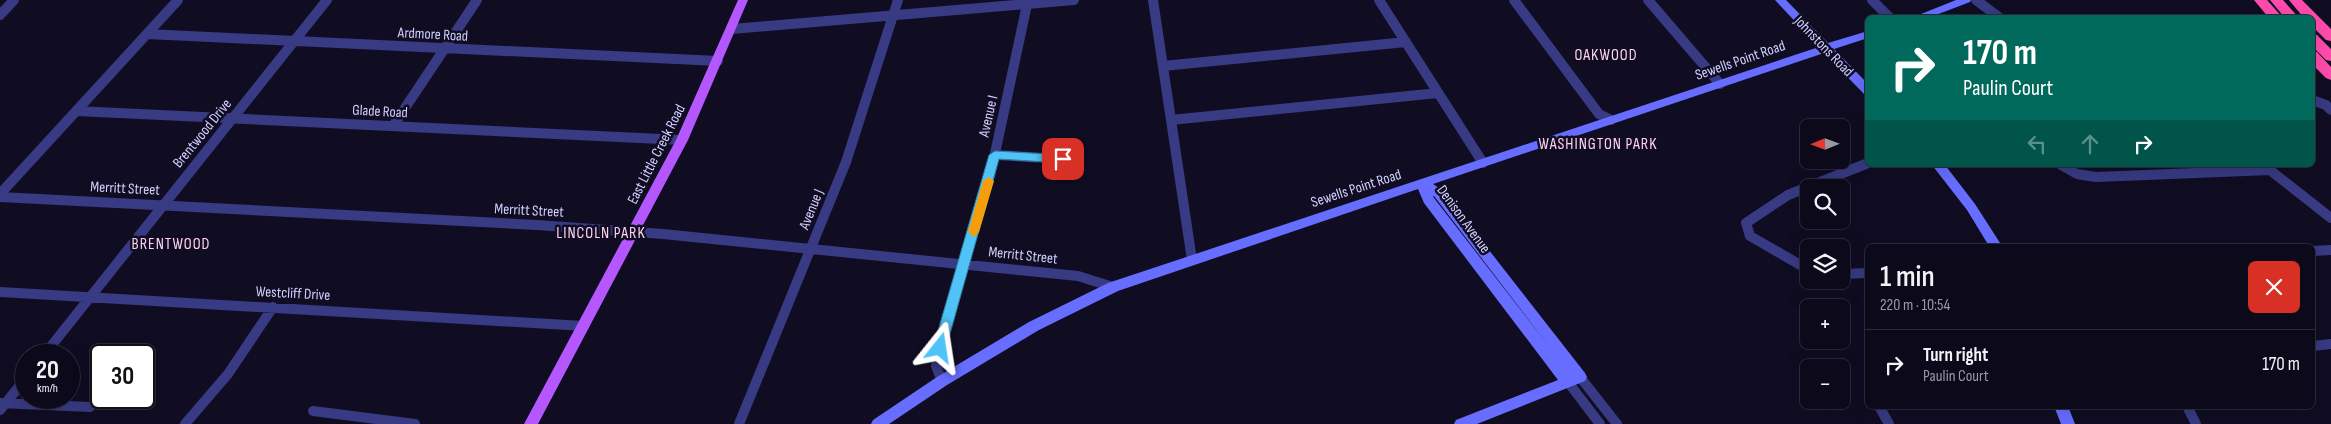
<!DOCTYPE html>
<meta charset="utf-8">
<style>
body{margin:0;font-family:"Sofia Sans Condensed",sans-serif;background:#1a1827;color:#f1f3f6;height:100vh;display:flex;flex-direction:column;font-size:19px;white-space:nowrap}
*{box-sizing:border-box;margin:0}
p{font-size:16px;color:#9a9aa2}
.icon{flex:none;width:28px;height:28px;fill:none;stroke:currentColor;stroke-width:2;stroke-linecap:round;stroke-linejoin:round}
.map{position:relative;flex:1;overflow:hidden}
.sheet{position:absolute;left:1865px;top:244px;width:450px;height:165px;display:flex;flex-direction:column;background:#0c0a1a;border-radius:8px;box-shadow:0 5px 20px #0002,0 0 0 1px #2c2b39}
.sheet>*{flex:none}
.top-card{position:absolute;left:1865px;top:15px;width:450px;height:152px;border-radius:8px;box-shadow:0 5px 20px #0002,0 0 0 1px #2c2b39;background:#00695c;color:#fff;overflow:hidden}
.needle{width:32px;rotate:269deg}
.fabs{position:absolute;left:1800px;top:119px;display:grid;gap:10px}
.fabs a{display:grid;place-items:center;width:50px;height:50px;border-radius:8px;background:#0c0a1a;box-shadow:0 5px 20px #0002,0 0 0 1px #2c2b39;font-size:25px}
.speed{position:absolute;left:15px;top:344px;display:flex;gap:10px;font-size:25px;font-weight:700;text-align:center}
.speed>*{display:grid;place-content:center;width:65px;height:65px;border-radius:50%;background:#0c0a1a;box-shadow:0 5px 20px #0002,0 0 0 1px #2c2b39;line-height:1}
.speed small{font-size:12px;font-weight:400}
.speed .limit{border:2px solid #111;border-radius:8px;background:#fff;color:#111}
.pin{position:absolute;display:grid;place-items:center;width:42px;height:42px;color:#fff;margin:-21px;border-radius:10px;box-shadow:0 2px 8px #0006}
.me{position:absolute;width:55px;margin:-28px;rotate:15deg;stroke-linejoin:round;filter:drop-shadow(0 0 4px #0008)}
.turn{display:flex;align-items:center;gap:18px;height:105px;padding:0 15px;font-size:22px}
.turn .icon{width:65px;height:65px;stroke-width:2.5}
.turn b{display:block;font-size:35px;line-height:42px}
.lanes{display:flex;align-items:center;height:48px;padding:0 15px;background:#0003;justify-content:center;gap:25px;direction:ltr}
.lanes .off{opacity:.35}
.round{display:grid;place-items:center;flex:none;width:52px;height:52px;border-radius:8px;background:#1a1827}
.headline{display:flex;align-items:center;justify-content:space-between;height:85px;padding:0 15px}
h1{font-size:30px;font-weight:600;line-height:38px}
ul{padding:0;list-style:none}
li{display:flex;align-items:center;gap:15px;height:70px;padding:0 15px;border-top:1px solid #2c2b39}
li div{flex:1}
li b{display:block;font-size:19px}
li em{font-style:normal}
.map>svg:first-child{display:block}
</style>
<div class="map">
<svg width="2331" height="424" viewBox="0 0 2331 424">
<rect width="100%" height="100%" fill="#100d23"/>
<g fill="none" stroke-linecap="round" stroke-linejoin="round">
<path stroke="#383a83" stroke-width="10" d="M 1153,0 L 1192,260
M 1379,0 L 1483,163
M 1514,0 L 1599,114 L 1611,120
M 1648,0 L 1720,84
M 1872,0 L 1890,18
M 1976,0 L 2000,18
M 0,15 L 14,0
M 732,29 L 1074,0
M 147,34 L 718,61
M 1163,66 L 1406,42
M 2312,100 L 2326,105 L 2331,110
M 76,111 L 682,140
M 1171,120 L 1438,93
M 393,126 L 477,0
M 995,155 L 1063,159
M 2061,165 L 2077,174 L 2096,177 L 2270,170
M 2266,167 L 2331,218
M 0,194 L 178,0
M 0,197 L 537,225 L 663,234 L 1078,276 L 1113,287
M 2312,251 L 2331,250
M 1809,270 L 1750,236 L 1746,223 L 1788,195 L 1868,163
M 1841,274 L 1868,273
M 0,292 L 584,326
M 2312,346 L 2331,344
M 44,355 L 327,0
M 1580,377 L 1617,424
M 942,381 L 936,366 L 940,348 L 991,172 L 1028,0
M 1568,382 L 1600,424
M 0,403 L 90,407
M 1879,406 L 1889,424
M 2187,406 L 2196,424
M 0,410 L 26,378
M 313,411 L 415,424
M 185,424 L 228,374 L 273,307
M 739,424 L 846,162 L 898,0"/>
<path fill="#676dff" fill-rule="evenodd" d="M 1775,0 L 1786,0 L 1828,43 L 1868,31 L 1868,38 L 1834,49 L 1868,84 L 1868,95 L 1864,94 L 1824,53 L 1433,184 L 1442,190 L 1585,373 L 1587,377 L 1585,381 L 1477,424 L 1454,424 L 1456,420 L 1558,380 L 1424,203 L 1418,189 L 1118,291 L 1039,330 L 947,385 L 889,424 L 871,424 L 873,420 L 937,377 L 1029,322 L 1108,283 L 1819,47 ZM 1433,196 L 1434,196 L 1551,349 L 1434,198 Z
M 1956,0 L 1971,0 L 1970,2 L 1928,18 L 1911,18 Z
M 1932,165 L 1945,165 L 1975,204 L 2002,246 L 1989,246 L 1967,210 Z
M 2054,406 L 2068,406 L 2075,424 L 2061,424 Z"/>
<path fill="#b557ff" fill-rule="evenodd" d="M 738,0 L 748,0 L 688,140 L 538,424 L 524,424 L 676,140 Z"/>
<path fill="#ff4bad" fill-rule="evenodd" d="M 2254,0 L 2267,0 L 2283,18 L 2269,18 Z
M 2270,0 L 2283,0 L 2299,18 L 2285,18 Z
M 2289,0 L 2302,0 L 2331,29 L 2331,41 L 2326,40 L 2312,26 L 2312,18 L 2304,18 Z
M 2312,34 L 2317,35 L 2331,49 L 2331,61 L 2326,60 L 2312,46 Z
M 2312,51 L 2317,52 L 2331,67 L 2331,80 L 2326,78 L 2312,64 Z"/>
</g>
<path fill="#4fc3f7" stroke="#337fa1" d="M 995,151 L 1063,155 L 1069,159 L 1063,163 L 999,159 L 946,348 L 940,353 L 933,348 L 989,155 Z"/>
<path fill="#f59e0b" d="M 989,177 L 994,181 L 979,232 L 974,237 L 968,232 L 983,181 Z"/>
<g text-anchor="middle" stroke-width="5" stroke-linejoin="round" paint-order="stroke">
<g font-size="15" fill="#d2d0ff" stroke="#100d23">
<text transform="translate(433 34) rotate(3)" y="5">Ardmore Road</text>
<text transform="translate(1824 46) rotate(46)" y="5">Johnstons Road</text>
<text transform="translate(1740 60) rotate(-19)" y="5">Sewells Point Road</text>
<text transform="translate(380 111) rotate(3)" y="5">Glade Road</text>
<text transform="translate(988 116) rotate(-77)" y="5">Avenue I</text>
<text transform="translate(202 133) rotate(-51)" y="5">Brentwood Drive</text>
<text transform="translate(656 154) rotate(-63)" y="5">East Little Creek Road</text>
<text transform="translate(125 188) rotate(3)" y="5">Merritt Street</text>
<text transform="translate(1356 188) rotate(-18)" y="5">Sewells Point Road</text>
<text transform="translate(811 209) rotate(-68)" y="5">Avenue J</text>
<text transform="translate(529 210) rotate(3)" y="5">Merritt Street</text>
<text transform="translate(1464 219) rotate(54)" y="5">Denison Avenue</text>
<text transform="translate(1023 255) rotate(6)" y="5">Merritt Street</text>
<text transform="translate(293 293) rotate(3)" y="5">Westcliff Drive</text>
</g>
<g font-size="16" letter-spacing="1" fill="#ffd2f1" stroke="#100d23">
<text x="1606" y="60">OAKWOOD</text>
<text x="1598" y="149">WASHINGTON PARK</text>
<text x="601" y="238">LINCOLN PARK</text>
<text x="171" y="249">BRENTWOOD</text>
</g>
</g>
</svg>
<div class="fabs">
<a><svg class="needle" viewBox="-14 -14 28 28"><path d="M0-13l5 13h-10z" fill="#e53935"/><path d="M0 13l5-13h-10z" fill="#9a9aa2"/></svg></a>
<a><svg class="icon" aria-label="search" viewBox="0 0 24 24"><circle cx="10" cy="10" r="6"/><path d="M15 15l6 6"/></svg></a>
<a><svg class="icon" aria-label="layers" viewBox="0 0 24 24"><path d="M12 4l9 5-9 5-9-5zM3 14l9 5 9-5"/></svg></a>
<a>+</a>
<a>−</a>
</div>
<div class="speed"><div>20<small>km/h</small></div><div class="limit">30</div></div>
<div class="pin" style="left:1063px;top:159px;background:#d93025"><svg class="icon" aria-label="arrive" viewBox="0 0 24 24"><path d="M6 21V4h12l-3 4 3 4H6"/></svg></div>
<svg class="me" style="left:940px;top:348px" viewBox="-20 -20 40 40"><path d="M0-17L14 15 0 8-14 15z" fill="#4fc3f7" stroke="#fff" stroke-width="4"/></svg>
<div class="top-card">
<div class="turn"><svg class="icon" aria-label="right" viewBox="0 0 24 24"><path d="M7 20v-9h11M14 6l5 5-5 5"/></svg><div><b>170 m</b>Paulin Court</div></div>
<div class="lanes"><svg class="icon off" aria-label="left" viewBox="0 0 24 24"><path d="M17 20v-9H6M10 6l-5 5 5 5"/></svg><svg class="icon off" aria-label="ahead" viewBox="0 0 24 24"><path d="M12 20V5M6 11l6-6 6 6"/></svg><svg class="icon" aria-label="right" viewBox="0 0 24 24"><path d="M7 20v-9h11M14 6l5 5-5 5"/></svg></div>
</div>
<section class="sheet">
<div class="headline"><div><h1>1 min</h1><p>220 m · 10:54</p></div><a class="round" style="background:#d93025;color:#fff"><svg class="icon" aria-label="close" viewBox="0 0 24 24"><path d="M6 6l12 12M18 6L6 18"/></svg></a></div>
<ul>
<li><svg class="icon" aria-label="right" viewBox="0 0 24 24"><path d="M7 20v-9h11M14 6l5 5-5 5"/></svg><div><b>Turn right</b><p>Paulin Court</p></div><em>170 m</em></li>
</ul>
</section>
</div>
